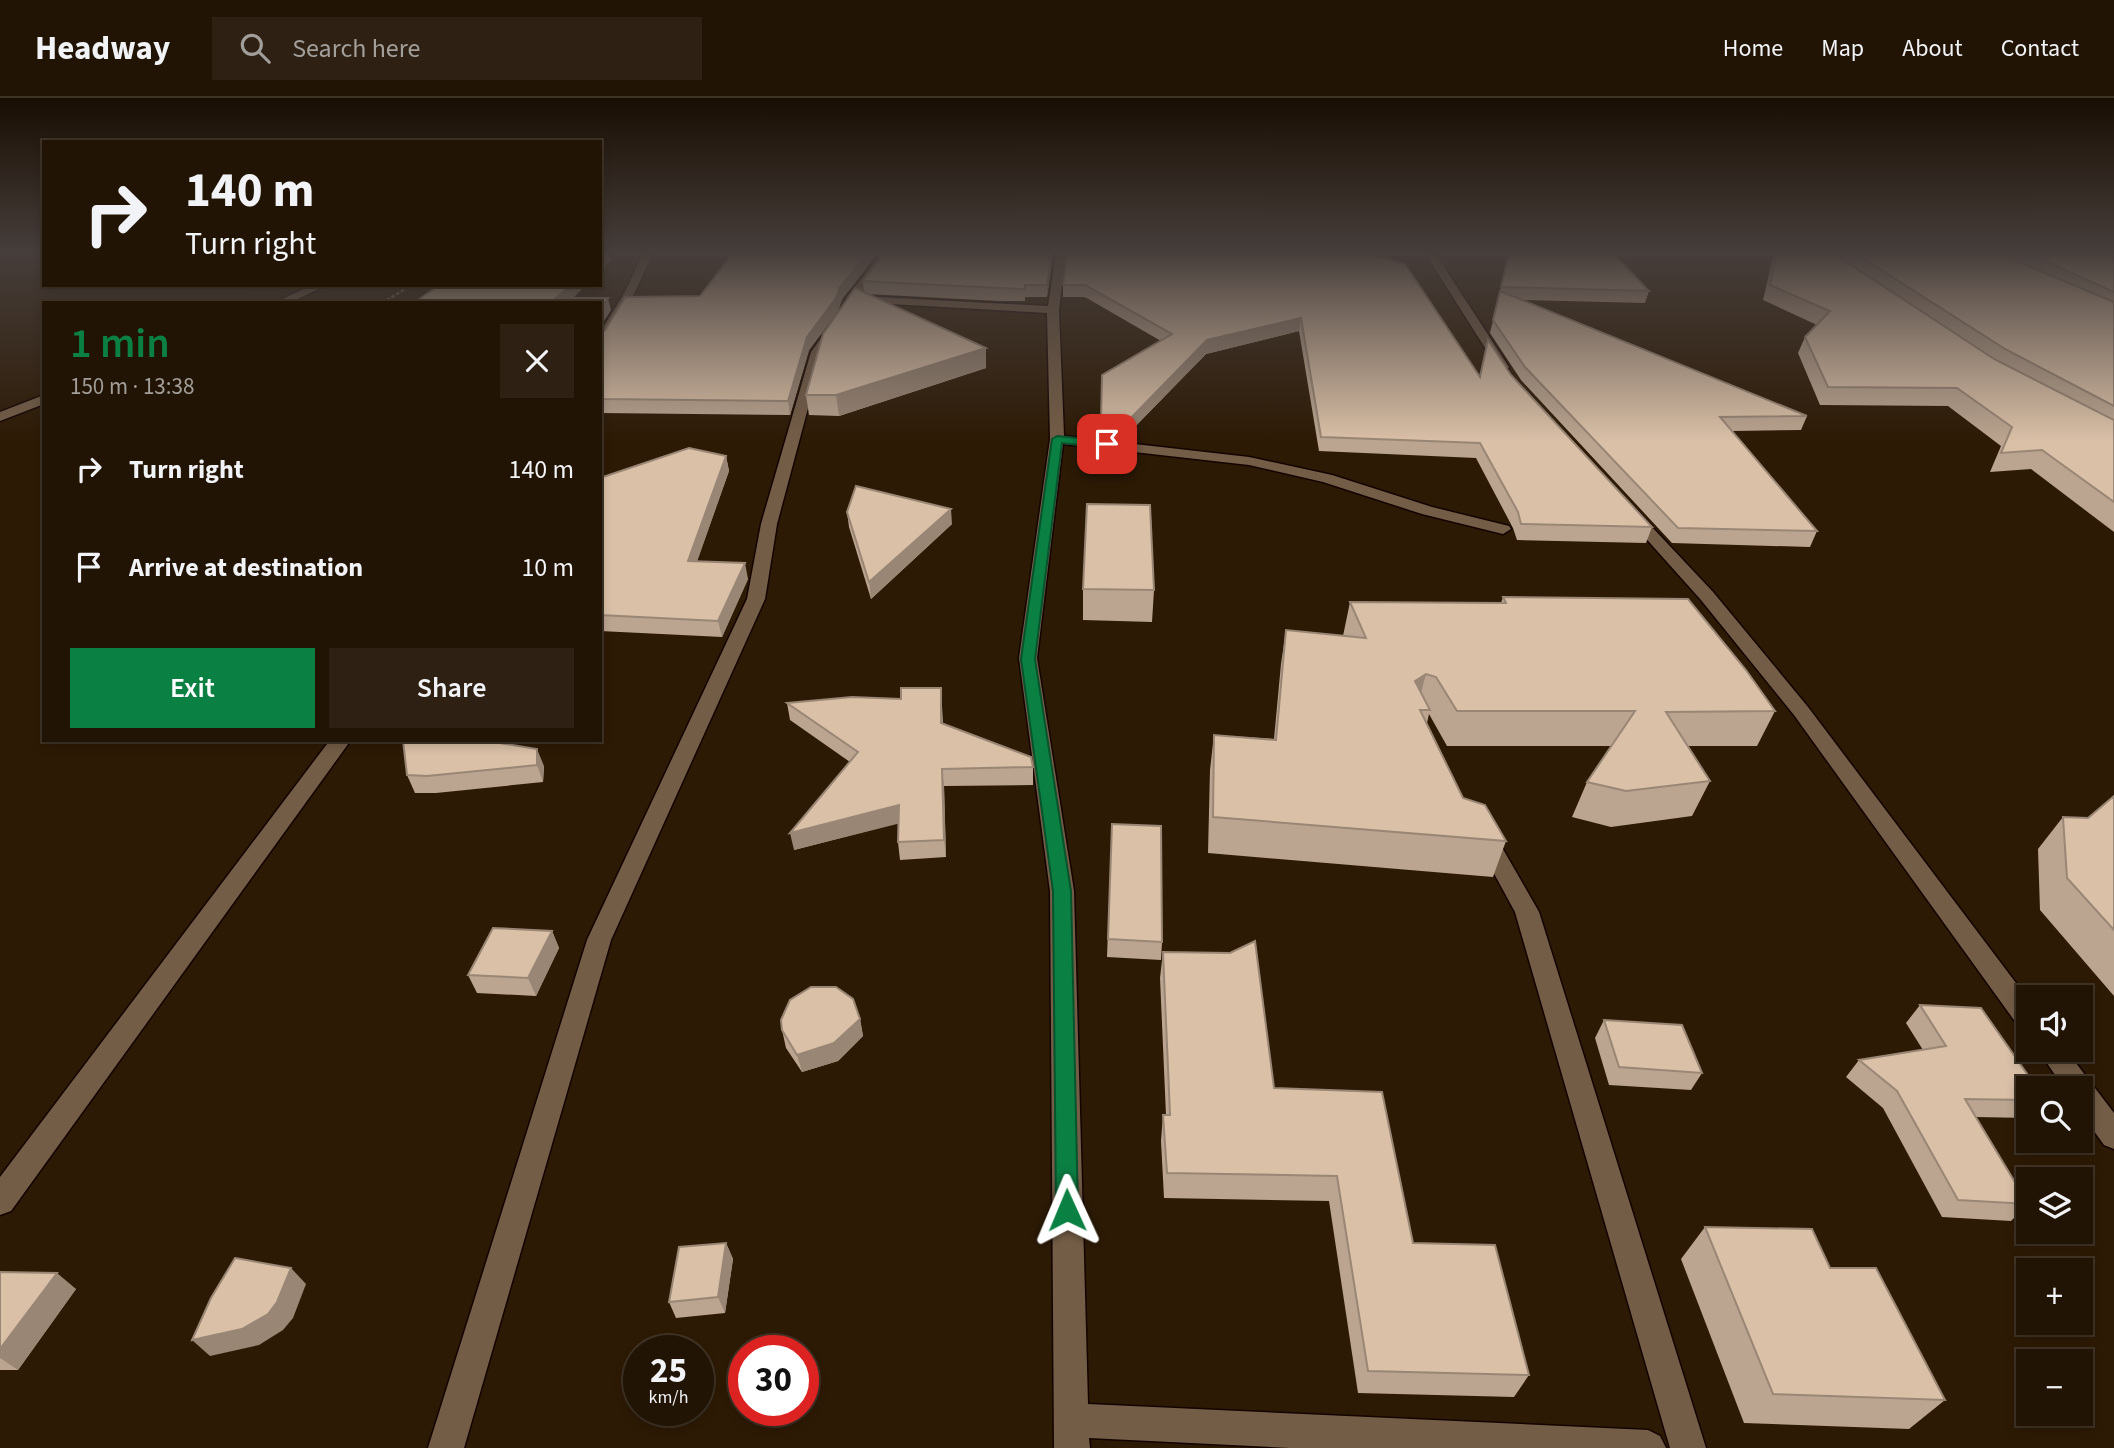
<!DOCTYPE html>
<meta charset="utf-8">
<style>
body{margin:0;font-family:"Source Sans 3",sans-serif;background:#2e2113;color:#f1f3f6;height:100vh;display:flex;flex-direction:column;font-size:26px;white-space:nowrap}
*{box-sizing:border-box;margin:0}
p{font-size:23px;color:#a29e9a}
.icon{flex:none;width:38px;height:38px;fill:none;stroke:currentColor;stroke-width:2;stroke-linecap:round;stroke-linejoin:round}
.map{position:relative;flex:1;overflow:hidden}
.sheet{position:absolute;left:42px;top:203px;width:560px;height:441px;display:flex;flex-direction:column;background:#221404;border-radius:0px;box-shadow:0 4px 10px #0003,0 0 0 2px #3f3326}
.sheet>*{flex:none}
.top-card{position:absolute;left:42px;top:42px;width:560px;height:147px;border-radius:0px;box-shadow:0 4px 10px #0003,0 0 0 2px #3f3326;background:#221404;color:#f1f3f6;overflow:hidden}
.controls{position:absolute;left:2016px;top:887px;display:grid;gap:14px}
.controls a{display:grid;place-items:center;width:77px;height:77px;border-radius:0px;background:#221404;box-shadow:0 4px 10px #0003,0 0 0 2px #3f3326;font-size:35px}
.speed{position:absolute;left:623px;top:1237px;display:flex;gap:14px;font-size:35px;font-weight:700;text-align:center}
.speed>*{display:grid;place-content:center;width:91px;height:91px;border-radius:50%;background:#221404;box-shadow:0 4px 10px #0003,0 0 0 2px #3f3326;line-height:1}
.speed small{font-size:18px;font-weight:400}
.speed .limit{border:10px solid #d22;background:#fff;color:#111}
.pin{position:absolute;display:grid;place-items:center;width:60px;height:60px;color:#fff;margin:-30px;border-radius:14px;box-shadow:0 4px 10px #0006}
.me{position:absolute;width:77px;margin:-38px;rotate:359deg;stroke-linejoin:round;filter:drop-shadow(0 0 5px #0008)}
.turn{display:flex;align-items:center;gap:24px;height:147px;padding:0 28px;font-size:32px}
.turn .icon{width:91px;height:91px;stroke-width:2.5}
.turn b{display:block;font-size:49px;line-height:60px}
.round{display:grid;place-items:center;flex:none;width:74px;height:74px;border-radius:0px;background:#2e2113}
.overview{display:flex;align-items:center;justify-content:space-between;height:119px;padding:0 28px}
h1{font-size:42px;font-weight:600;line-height:52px;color:#0b8043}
.action{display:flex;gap:14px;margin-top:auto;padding:14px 28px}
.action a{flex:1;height:80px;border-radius:0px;background:#0b8043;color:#fff;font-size:28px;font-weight:600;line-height:80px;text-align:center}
.action a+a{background:#2e2113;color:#f1f3f6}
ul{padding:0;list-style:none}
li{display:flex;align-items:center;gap:21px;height:98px;padding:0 28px}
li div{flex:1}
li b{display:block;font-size:26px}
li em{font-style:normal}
header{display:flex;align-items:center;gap:42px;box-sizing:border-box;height:98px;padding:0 35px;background:#221404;border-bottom:2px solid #3f3326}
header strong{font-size:33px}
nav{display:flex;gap:38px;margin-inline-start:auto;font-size:24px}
.search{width:490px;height:63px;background:#2e2113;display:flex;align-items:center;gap:18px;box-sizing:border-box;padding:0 24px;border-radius:0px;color:#a29e9a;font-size:26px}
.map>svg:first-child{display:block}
</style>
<header>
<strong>Headway</strong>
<div class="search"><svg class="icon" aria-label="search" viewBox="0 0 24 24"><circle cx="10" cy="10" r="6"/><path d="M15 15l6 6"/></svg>Search here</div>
<nav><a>Home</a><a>Map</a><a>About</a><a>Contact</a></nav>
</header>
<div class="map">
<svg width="2114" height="1350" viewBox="0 0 2114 1350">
<rect width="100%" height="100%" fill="#2d1a05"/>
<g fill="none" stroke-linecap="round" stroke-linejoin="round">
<defs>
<path id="minor" d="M 643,155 L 653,155 L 635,194 L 606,244 L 600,248 L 600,234 L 625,194 Z
M 878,155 L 888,155 L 888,160 L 859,198 L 1048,208 L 1056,155 L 1066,155 L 1059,212 L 1064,338 L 1249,359 L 1332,377 L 1432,409 L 1509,428 L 1511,431 L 1503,436 L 1422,416 L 1323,384 L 1249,367 L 1063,346 L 1037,560 L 1074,793 L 1088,1306 L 1648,1332 L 1660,1338 L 1666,1350 L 1290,1350 L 1089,1340 L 1090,1350 L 1054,1350 L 1050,793 L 1019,560 L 1050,341 L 1047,215 L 855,204 L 852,214 L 823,254 L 777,426 L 765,501 L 611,842 L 464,1350 L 428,1350 L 587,842 L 747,501 L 761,426 L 811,254 L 840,214 L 847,199 L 878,160 Z
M 1425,155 L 1435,155 L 1509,269 L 1507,272 L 1499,272 Z
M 312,187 L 327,187 L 289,205 L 274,205 Z
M 44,297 L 44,306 L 0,323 L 0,314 Z
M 1630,409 L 1635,411 L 1713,494 L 1808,609 L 2028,901 L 2028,932 L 2019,929 L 1794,617 L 1701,502 L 1625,417 L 1622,414 Z
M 330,642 L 351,642 L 11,1113 L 0,1117 L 0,1079 Z
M 1484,729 L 1492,732 L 1539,814 L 1706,1350 L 1670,1350 L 1515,814 L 1473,737 L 1476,732 Z
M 2038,952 L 2066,952 L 2114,1015 L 2114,1051 L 2104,1047 L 2081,1015 L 2081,990 L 2064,990 Z"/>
</defs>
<use href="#minor" stroke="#140400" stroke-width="3"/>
<path stroke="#897968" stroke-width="2.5" stroke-dasharray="3.5 2" stroke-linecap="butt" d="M 382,205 L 412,187"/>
<use href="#minor" fill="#745d47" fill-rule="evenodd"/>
</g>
<path fill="#bba590" d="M 884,155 L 1053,155 L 1047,199 L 1025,199 L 1025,203 L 999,203 L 868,196 L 986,270 L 839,318 L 809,317 L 806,297 L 864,194 L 863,183 Z
M 1367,155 L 1480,278 L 1511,277 L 1652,429 L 1646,445 L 1517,442 L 1513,430 L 1476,360 L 1319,353 L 1299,233 L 1206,256 L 1122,342 L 1101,340 L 1102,277 L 1161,243 L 1085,199 L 1063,199 L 1063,187 Z
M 1509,155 L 1649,193 L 1645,205 L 1524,202 L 1807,318 L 1801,332 L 1732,333 L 1817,433 L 1810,449 L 1672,445 L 1521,282 L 1490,235 Z
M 1774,155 L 2114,155 L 2114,434 L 2031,371 L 1990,374 L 2001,348 L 1948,308 L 1820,307 L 1798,255 L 1805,239 L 1817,227 L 1763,202 Z
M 875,159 L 842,201 L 838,213 L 809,252 L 790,317 L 600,315 L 600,236 L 700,198 Z
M 726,358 L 729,373 L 697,463 L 748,481 L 722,539 L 600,533 L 600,380 Z
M 847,414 L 952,426 L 871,501 L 849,429 Z
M 1083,491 L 1154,492 L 1152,524 L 1083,522 Z
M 1503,499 L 1775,613 L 1757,648 L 1688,648 L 1710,683 L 1692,718 L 1611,729 L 1572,719 L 1587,684 L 1611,648 L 1447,648 L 1429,616 L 1427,625 L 1463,700 L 1506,743 L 1493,779 L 1208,755 L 1210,672 L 1214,637 L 1274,641 L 1281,566 L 1286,532 L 1343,538 L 1350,504 L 1501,505 Z
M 941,590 L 943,626 L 1033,669 L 1033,687 L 944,688 L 946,759 L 900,762 L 898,744 L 898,725 L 794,752 L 850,664 L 790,622 L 787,605 L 901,601 Z
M 403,642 L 544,668 L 543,684 L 436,695 L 415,695 L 407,677 Z
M 2114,698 L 2114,898 L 2040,812 L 2038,751 L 2063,719 L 2088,720 Z
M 1112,726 L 1162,844 L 1161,862 L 1107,859 Z
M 552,833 L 559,850 L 536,898 L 477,895 L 468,877 Z
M 1163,854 L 1274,990 L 1413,1145 L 1529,1277 L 1514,1299 L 1358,1295 L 1329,1103 L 1164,1100 L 1161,1043 L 1163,1017 L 1166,1017 L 1160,880 Z
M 1920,907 L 2028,990 L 2028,1020 L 1976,1019 L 2028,1106 L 2011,1123 L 1942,1119 L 1883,1010 L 1846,979 L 1859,962 L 1923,952 L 1906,925 Z
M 860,921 L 863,938 L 838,963 L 802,974 L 786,950 L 782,932 Z
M 1604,922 L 1702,975 L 1691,992 L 1609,987 L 1595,940 Z
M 1705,1129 L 1830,1170 L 1945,1302 L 1909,1331 L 1744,1325 L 1681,1161 Z
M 726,1145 L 733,1161 L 725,1215 L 676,1220 L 669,1204 Z
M 0,1174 L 76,1191 L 18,1272 L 0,1272 Z"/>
<path fill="#998675" d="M 603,155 L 609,155 L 611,162 L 600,173 L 600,158 Z
M 868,155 L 876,155 L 875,159 L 842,201 L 838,213 L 809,252 L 790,317 L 788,303 L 807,239 L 840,189 Z
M 1052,155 L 1053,155 L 1053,157 L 1047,199 L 1047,187 Z
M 570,187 L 586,187 L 568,205 L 556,200 Z
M 608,200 L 611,212 L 600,229 L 600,211 Z
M 1301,220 L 1299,233 L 1206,256 L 1122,342 L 1123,328 L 1207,242 Z
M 986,250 L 986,270 L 839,318 L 836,297 Z
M 726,358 L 729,373 L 692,478 L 688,463 Z
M 951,411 L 952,426 L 871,501 L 869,484 Z
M 745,465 L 748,481 L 722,539 L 718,523 Z
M 1426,576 L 1417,610 L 1415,583 Z
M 537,651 L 544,668 L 543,684 L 537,667 Z
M 942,671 L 944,688 L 946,759 L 944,742 Z
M 899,707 L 901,725 L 794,752 L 790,735 Z
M 552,833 L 559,850 L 536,898 L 528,880 Z
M 860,921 L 863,938 L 838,963 L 802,974 L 797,957 Z
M 726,1145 L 733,1161 L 725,1215 L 718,1199 Z
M 291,1170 L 306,1186 L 293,1220 L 283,1232 L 259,1247 L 210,1258 L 192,1242 Z
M 57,1175 L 76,1191 L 18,1272 L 0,1260 L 0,1251 Z"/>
<path fill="#dac0a7" stroke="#998675" stroke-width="2" d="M 733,155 L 868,155 L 840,189 L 836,200 L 807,239 L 788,303 L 600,301 L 600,236 L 605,232 L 625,199 L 700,198 Z
M 884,155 L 1052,155 L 1047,187 L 1025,187 L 1025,191 L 998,190 L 863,183 Z
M 1067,155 L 1367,155 L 1405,166 L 1480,279 L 1488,242 L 1511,277 L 1652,429 L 1521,426 L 1518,414 L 1480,345 L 1321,339 L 1301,220 L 1207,242 L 1123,328 L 1101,325 L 1102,277 L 1172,236 L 1085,187 L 1063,187 Z
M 1509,155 L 1613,155 L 1649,193 L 1501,189 Z
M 1777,155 L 1833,155 L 1994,261 L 2114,322 L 2114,404 L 2042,352 L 2001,355 L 2012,329 L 1957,290 L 1828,289 L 1805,239 L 1830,213 L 1770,187 Z
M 1855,155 L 1997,155 L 2114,204 L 2114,308 L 2005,251 Z
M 2028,155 L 2114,155 L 2114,194 Z
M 439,187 L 570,187 L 556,200 L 608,200 L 600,211 L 600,205 L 414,205 Z
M 855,190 L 986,250 L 836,297 L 806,297 L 823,236 Z
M 1500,193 L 1807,318 L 1720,319 L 1817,433 L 1678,430 L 1525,269 L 1493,222 Z
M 689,350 L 726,358 L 688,463 L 745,465 L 718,523 L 600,517 L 600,380 Z
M 856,388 L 951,411 L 869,484 L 847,414 Z
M 1087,406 L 1150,407 L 1154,492 L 1083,491 Z
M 1503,499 L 1688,501 L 1746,572 L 1775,613 L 1666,614 L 1710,683 L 1626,693 L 1587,684 L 1635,613 L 1457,613 L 1436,579 L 1426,576 L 1415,583 L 1430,612 L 1420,612 L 1463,700 L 1485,707 L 1506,743 L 1213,719 L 1214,637 L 1276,642 L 1286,532 L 1366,540 L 1350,504 L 1506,505 Z
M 901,590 L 941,590 L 941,625 L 1031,659 L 1033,669 L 942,671 L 944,742 L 898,744 L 899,707 L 790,735 L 858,654 L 787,605 L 852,599 L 901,601 Z
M 403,642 L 481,642 L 537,651 L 537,667 L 427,678 L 407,677 Z
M 2114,698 L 2114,832 L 2067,780 L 2063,719 L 2088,720 Z
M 1112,726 L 1161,728 L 1162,844 L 1108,841 Z
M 493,830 L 552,833 L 528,880 L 468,877 Z
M 1255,843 L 1274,990 L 1382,994 L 1413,1145 L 1495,1147 L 1529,1277 L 1368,1273 L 1337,1078 L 1167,1075 L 1163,1017 L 1170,1017 L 1163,854 L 1230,855 Z
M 811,889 L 836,889 L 853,901 L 860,921 L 834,945 L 797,957 L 782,932 L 781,922 L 790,902 Z
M 1920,907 L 1981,910 L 2037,990 L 2028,990 L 2028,1002 L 1965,1001 L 2028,1106 L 1958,1102 L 1897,993 L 1859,962 L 1946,948 Z
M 1604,922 L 1682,927 L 1702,975 L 1619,969 Z
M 1705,1129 L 1812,1131 L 1830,1170 L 1876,1170 L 1945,1302 L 1773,1296 Z
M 726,1145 L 718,1199 L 669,1204 L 679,1149 Z
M 235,1160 L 291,1170 L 277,1204 L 268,1216 L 242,1231 L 192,1242 L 211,1200 Z
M 0,1174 L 57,1175 L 0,1251 Z"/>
<linearGradient id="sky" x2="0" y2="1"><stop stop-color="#190e03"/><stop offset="0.45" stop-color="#463e3b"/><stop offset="1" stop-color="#463e3b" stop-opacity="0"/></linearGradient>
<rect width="2114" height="344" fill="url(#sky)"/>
<path fill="#0b8043" stroke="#07532c" stroke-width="2" d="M 1057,338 L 1107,343 L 1113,346 L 1107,350 L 1062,345 L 1035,561 L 1071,793 L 1078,1112 L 1075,1119 L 1067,1123 L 1059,1119 L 1056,1112 L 1053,793 L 1021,561 L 1052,341 Z"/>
</svg>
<div class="controls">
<a><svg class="icon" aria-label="sound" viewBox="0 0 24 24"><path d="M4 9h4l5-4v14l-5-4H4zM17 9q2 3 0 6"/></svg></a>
<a><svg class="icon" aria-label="search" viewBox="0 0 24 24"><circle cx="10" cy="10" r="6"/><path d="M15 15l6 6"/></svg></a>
<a><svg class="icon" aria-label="layers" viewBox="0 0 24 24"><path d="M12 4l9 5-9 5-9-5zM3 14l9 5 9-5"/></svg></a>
<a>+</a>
<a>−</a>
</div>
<div class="speed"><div>25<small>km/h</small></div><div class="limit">30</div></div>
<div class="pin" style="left:1107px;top:346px;background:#d93025"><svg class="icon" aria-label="arrive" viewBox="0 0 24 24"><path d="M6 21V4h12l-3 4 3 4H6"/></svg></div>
<svg class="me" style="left:1067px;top:1112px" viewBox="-20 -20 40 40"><path d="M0-17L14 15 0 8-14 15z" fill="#0b8043" stroke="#fff" stroke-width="4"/></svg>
<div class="top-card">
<div class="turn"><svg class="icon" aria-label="right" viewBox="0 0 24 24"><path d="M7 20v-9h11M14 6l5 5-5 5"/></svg><div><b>140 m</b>Turn right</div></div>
</div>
<section class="sheet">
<div class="overview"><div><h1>1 min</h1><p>150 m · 13:38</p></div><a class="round"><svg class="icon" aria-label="close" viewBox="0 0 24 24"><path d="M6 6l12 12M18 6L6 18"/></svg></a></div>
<ul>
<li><svg class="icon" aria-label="right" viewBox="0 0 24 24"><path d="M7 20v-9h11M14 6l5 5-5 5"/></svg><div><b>Turn right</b></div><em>140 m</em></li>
<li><svg class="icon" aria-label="arrive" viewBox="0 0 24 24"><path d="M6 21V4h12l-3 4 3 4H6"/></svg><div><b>Arrive at destination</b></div><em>10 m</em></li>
</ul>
<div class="action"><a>Exit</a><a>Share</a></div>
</section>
</div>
